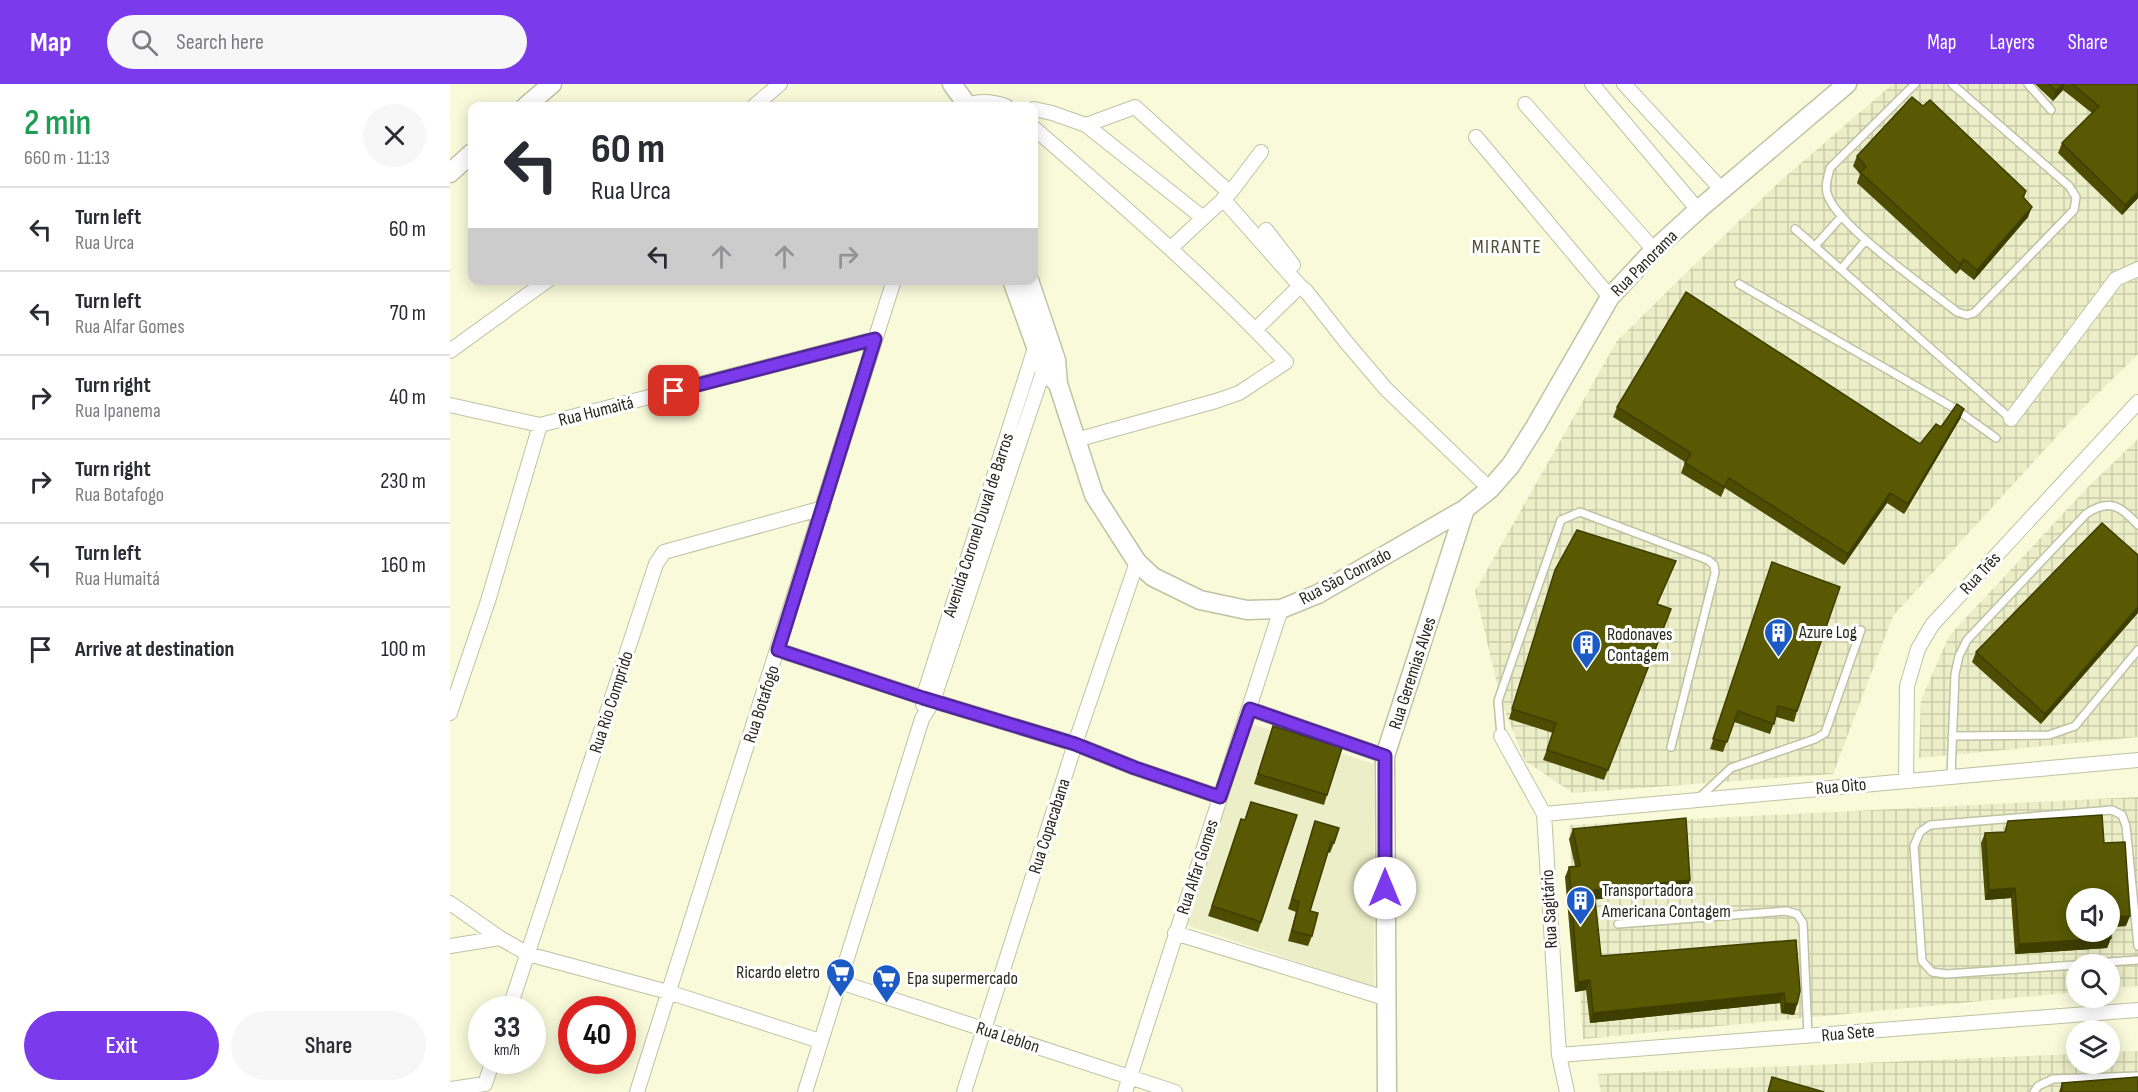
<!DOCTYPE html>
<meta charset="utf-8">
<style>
body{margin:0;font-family:"Sofia Sans Condensed",sans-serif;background:#f7f7f7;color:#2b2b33;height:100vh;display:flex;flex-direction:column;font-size:22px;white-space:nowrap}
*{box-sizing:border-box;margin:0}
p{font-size:20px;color:#7c7c81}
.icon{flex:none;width:33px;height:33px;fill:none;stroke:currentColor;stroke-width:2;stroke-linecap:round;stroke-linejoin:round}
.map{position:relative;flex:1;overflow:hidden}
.sheet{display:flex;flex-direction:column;background:#fff;width:450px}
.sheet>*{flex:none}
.hud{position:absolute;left:18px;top:18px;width:570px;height:183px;border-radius:12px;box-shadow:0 3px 15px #0003;background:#fff;color:#2b2b33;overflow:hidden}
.fabs{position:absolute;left:1616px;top:804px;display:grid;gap:12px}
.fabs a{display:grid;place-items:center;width:54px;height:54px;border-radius:50%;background:#fff;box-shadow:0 3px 15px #0003;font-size:30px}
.speed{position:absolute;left:18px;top:912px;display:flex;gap:12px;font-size:30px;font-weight:700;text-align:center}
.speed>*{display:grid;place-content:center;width:78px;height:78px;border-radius:50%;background:#fff;box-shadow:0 3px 15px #0003;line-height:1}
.speed small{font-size:15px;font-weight:400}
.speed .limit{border:9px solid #d22;background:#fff;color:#111}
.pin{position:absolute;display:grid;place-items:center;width:51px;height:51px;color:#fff;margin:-26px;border-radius:12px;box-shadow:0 3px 9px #0006}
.me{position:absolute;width:66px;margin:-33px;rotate:0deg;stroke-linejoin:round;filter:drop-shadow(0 0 4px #0008)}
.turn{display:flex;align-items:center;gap:21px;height:126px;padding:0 24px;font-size:27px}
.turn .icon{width:78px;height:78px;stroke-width:2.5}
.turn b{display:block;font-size:42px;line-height:51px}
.lanes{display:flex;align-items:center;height:57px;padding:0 24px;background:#0003;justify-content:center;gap:30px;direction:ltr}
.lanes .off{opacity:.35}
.round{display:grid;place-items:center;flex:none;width:63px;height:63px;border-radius:32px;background:#f7f7f7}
.head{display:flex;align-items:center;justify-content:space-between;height:102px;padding:0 24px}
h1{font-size:36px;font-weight:600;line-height:45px;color:#1e9e55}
.action{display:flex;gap:12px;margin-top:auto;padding:12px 24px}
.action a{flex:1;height:69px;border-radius:36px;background:#7c3aed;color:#fff;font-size:24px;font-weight:600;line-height:69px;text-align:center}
.action a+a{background:#f7f7f7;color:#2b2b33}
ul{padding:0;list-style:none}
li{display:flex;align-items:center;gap:18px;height:84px;padding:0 24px;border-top:2px solid #e1e1e2}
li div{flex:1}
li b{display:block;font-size:22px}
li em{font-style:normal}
header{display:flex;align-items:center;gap:36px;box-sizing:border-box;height:84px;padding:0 30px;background:#7c3aed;color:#fff}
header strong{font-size:28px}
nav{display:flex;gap:33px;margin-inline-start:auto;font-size:21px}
.search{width:420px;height:54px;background:#f7f7f7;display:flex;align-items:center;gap:15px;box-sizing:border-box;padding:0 21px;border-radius:33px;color:#7c7c81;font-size:22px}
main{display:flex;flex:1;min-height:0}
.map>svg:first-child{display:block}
</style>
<header>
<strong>Map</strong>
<div class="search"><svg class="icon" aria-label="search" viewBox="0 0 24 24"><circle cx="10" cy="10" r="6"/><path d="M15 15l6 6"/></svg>Search here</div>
<nav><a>Map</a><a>Layers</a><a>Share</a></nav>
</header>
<main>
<section class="sheet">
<div class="head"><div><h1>2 min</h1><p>660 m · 11:13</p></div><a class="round"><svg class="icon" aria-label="close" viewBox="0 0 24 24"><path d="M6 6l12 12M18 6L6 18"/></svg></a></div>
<ul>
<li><svg class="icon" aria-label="left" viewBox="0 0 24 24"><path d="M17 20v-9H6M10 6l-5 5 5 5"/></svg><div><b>Turn left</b><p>Rua Urca</p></div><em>60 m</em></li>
<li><svg class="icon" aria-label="left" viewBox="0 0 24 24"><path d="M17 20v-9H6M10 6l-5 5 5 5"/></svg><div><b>Turn left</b><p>Rua Alfar Gomes</p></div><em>70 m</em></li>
<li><svg class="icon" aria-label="right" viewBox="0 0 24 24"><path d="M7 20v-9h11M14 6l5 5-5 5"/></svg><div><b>Turn right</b><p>Rua Ipanema</p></div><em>40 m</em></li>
<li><svg class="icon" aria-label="right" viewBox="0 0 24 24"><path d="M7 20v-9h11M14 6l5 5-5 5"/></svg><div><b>Turn right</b><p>Rua Botafogo</p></div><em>230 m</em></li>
<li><svg class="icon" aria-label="left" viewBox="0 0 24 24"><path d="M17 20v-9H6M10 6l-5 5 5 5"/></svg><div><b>Turn left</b><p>Rua Humaitá</p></div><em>160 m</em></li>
<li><svg class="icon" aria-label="arrive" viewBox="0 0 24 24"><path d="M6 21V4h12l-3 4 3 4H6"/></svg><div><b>Arrive at destination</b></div><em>100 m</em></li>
</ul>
<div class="action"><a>Exit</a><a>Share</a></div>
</section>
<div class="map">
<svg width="1688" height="1008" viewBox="0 0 1688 1008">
<defs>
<pattern id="industrial-grid" width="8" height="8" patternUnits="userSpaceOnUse" patternTransform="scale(1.5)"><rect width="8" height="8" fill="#ebeec7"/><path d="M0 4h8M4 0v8" fill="none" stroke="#caccaa"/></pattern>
</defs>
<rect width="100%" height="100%" fill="#f8fada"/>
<path fill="#ebeec7" d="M 802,640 L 924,680 L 924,903 L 736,841 Z"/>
<path fill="url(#industrial-grid)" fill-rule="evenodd" d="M 1443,0 L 1688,0 L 1688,270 L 1630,327 L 1443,532 L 1383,690 L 1123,709 L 1075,677 L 1051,617 L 1025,507 L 1167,257 L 1328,99 Z
M 1688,355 L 1688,653 L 1469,674 L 1471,616 L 1499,552 L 1635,406 Z
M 1688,713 L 1688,902 L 1659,904 L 1659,880 L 1626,880 L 1626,908 L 1133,955 L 1119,741 ZM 1626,814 L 1659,814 L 1659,848 L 1626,848 Z
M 1688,967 L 1688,1008 L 1151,1008 L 1147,990 L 1626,970 L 1626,980 L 1659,980 L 1659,968 Z"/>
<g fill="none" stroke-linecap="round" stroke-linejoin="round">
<defs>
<path id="service" d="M 1465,0 L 1380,84 C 1378,93 1374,103 1378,112 C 1390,144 1477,204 1507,228 L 1517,231 L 1524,229 L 1624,126 L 1626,113 L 1619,102 L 1502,0
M 1578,0 L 1601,26
M 1345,145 L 1561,335
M 1365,162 L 1392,132
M 1391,185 L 1416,156
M 1289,200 L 1504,324 L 1546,354
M 1051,652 L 1048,617 L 1111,436 L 1130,428 L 1258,476 L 1264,481 L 1265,489 L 1221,663
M 1502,652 L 1599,651 L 1625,642 L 1688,566
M 1501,692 L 1505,590 L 1509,572 L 1517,556 L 1636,430 C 1659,414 1671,422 1688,441
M 1250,713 L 1281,684 L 1365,655 L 1375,649 L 1411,546
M 1168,840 L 1336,827 L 1347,830 L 1353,839 L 1358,952
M 1629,880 L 1688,876
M 1626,881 L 1496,890 L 1482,888 L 1472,877 L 1464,762 L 1470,748 L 1480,741 L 1662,726 L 1672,731 L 1676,742 L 1688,862
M 1584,1008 L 1588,1002 L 1603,995 L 1688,992"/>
<path id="minor" d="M 1142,0 L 1248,126
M 1174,0 L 1272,106
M 1075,20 L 1204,166
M 304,22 L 330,0
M 514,22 C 528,16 542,17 556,22
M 584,25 L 602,29 L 636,41 L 752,133
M 636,41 L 685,23 L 780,109
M 584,44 C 670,119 757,194 836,278 L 789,309 L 766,317 L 626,356
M 1026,53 L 1160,213
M 773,115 L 850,202
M 816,146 L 843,181
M 722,163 L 780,109 L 811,68
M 806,245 L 850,202 L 856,207 L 896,258 L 936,305 L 1040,405
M 0,267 L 98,196
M 0,321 L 90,341 L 425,255
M 1561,335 L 1666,195 L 1688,185
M 328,566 L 483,617 L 625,660 L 685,684 L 770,713
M 473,621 L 473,614 L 585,264 L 590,262
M 800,625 L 935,672
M 0,629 L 38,517 L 90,341
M 1051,652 L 1094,730 L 1109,971 L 1117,1008
M 1456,697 L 1457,602 L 1468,565 L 1482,541 L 1688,318
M 1094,730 L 1688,676
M 0,819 L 50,854 L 78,870 L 218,908 L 370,957
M 725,849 L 935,914
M 0,862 L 50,854
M 390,898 L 725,1008
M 59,926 L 206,480 L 214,468 L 373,424
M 1109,971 L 1688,926
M 0,1005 L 35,1000 L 43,976
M 187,1008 L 444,196
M 355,1008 L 472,635 L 483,617 L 594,285 L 600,281
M 514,1008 L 625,660 L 687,478
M 675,1008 L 831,525"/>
<path id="tertiary" d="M 502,0 L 518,22
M 76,22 L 102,0
M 0,89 L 22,69
M 562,196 L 594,285 L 608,300
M 579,196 L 606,276 L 608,300 L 644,411 L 687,478 L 703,493 L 750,516 L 797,526 L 831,525 L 868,510 L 1015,425 L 1040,405 L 1061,381 L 1085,343 L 1160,213 L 1204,166 L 1248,126 L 1397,0
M 937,1008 L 935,672 L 1015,425"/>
</defs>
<use href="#service" stroke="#bfc2a3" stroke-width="10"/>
<use href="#minor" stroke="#bfc2a3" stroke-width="16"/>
<use href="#tertiary" stroke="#bfc2a3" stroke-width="21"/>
<use href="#service" stroke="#fff" stroke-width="7"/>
<use href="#minor" stroke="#fff" stroke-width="14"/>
<use href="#tertiary" stroke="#fff" stroke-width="18"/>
</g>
<path fill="#4c4d02" d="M 1585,0 L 1688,0 L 1688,114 L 1672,131 L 1608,69 L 1612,59 L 1642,29 L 1613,6 L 1603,17 Z
M 1407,72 L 1576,107 L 1574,114 L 1578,133 L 1524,196 L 1510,185 L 1506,190 L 1407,99 L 1410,90 L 1403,82 Z
M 1167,323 L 1470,360 L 1514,325 L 1510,335 L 1454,430 L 1437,419 L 1394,481 L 1275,404 L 1271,413 L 1231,389 L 1235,378 L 1163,333 Z
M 1688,471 L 1591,640 L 1522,578 L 1526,568 Z
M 1226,477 L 1207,520 L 1221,525 L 1154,696 L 1093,676 L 1103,649 L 1059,635 L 1105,486 Z
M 1322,478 L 1347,627 L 1344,638 L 1326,633 L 1320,650 L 1284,638 L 1273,668 L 1260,665 Z
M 823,642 L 877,711 L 874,721 L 804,700 Z
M 801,718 L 847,731 L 808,848 L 758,832 L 791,735 L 795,736 Z
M 865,737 L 884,759 L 880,769 L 878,768 L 860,827 L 862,852 L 858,862 L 838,857 L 846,828 L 838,825 Z
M 1558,737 L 1654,759 L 1676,842 L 1660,843 L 1661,854 L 1657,864 L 1565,870 L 1561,814 L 1535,816 L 1531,759 L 1535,749 L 1555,748 Z
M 1123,745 L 1237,806 L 1145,815 L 1151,872 L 1346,856 L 1347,920 L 1344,931 L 1331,929 L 1330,919 L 1140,939 L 1136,906 L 1125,908 L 1115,793 L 1119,783 L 1125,782 L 1119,755 Z
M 1612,999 L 1688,1008 L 1609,1008 Z"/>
<path fill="#3e3e01" d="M 1613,0 L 1615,0 L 1613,6 L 1603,17 L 1606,7 Z
M 1688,108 L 1688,114 L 1672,131 L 1675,121 Z
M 1582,123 L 1578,133 L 1524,196 L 1527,186 Z
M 1514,175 L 1510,185 L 1506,190 L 1510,180 Z
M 1514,325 L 1510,335 L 1454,430 L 1458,420 Z
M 1440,409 L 1437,419 L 1394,481 L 1398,470 Z
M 1688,523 L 1688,529 L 1591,640 L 1595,630 Z
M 1240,796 L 1237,806 L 1141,816 L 1144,806 Z
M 1565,804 L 1561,814 L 1535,816 L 1539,806 Z
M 1680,832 L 1676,842 L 1659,843 L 1660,833 Z
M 1661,854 L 1657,864 L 1565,870 L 1569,860 Z
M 1140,896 L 1136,906 L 1125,908 L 1128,898 Z
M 1334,909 L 1330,919 L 1140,939 L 1143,929 Z
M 1335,919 L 1347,920 L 1344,931 L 1331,929 Z"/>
<path fill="#585902" stroke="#3e3e01" stroke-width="1.5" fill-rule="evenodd" d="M 1599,0 L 1613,0 L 1606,7 Z
M 1622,0 L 1688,0 L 1688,108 L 1675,121 L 1612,59 L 1649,22 Z
M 1462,13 L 1473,22 L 1480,16 L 1576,107 L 1573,113 L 1582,123 L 1527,186 L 1514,175 L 1510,180 L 1410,88 L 1416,83 L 1407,72 Z
M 1236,208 L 1470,360 L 1486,340 L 1491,343 L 1507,320 L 1514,325 L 1458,420 L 1440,409 L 1398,470 L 1279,394 L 1274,403 L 1235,379 L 1241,369 L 1167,323 Z
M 1652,439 L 1688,471 L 1688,523 L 1595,630 L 1526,568 Z
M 1127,446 L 1226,477 L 1207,520 L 1221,525 L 1158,686 L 1097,666 L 1106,639 L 1062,625 L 1105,486 Z
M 1322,478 L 1390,503 L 1347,627 L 1328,622 L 1324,640 L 1288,627 L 1277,658 L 1263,655 Z
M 823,642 L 892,664 L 877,711 L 808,690 Z
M 801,718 L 847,731 L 811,838 L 762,822 L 791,735 L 795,736 Z
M 1652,731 L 1654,759 L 1675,758 L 1680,832 L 1660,833 L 1661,854 L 1569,860 L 1565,804 L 1539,806 L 1535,749 L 1555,748 L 1558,737 ZM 1626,814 L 1659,814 L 1659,848 L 1626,848 Z
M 1236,734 L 1240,796 L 1144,806 L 1151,872 L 1346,856 L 1350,907 L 1347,920 L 1335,919 L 1334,909 L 1143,929 L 1140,896 L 1128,898 L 1119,783 L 1130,782 L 1123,745 Z
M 865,737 L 889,744 L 884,759 L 881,758 L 860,827 L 868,829 L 862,852 L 842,847 L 849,818 L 842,815 Z
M 1322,993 L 1374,1008 L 1318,1008 Z
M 1688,993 L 1688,1008 L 1612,1008 L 1612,999 Z"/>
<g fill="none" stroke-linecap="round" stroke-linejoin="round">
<defs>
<path id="route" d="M 224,307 L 425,255 L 328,566 L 473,614 L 625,660 L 685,684 L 770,713 L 800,625 L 935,672 L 935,804"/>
</defs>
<use href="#route" stroke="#51269a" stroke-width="15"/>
<use href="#route" stroke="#7c3aed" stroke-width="10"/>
</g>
<defs>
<symbol id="building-pin" viewBox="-11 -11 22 30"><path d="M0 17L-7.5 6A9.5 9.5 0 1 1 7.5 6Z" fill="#1c5ac6" stroke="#fff"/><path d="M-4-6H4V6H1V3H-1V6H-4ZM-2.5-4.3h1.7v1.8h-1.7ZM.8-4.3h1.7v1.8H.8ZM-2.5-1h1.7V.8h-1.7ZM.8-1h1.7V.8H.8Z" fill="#fff"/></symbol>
<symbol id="supermarket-pin" viewBox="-11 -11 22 30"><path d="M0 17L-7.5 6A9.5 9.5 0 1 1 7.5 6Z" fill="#1c5ac6" stroke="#fff"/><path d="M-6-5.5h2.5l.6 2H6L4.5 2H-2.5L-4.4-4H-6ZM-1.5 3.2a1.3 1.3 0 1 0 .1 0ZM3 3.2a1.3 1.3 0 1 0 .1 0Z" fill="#fff"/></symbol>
</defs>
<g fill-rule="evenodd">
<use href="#building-pin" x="1312" y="532" width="33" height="45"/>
<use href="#building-pin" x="1120" y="544" width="33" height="45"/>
<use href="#building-pin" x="1114" y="800" width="33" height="45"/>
<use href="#supermarket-pin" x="374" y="872" width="33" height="45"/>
<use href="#supermarket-pin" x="420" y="878" width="33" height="45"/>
</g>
<g text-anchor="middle" stroke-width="6" stroke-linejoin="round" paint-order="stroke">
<g font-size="18" fill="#28291d" stroke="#fff">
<text transform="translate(1194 179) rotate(-45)" y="6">Rua Panorama</text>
<text transform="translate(146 327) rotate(-14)" y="6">Rua Humaitá</text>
<text transform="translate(528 441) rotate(-72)" y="6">Avenida Coronel Duval de Barros</text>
<text transform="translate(1530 489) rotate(-47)" y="6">Rua Três</text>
<text transform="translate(895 492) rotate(-28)" y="6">Rua São Conrado</text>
<text transform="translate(962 589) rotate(-72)" y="6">Rua Geremias Alves</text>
<text transform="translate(161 618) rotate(-72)" y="6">Rua Rio Comprido</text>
<text transform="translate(311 620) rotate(-72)" y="6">Rua Botafogo</text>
<text transform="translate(1391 702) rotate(-5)" y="6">Rua Oito</text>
<text transform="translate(599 742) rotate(-72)" y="6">Rua Copacabana</text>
<text transform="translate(747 783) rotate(-72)" y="6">Rua Alfar Gomes</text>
<text transform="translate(1099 825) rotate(-93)" y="6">Rua Sagitário</text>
<text transform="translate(1398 949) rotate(-5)" y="6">Rua Sete</text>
<text transform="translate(558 953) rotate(18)" y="6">Rua Leblon</text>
</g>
<g font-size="18" fill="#28291d" stroke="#fff" text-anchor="start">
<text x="1349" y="554">Azure Log</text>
<text x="1157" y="556">Rodonaves<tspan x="1157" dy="21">Contagem</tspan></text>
<text x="1152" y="812">Transportadora<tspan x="1152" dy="21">Americana Contagem</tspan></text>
<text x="370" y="894" text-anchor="end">Ricardo eletro</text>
<text x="457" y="900">Epa supermercado</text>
</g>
<g font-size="20" letter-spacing="1.5" fill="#4d4e34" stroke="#fff">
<text x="1057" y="169">MIRANTE</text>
</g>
</g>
</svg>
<div class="fabs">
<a><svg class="icon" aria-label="sound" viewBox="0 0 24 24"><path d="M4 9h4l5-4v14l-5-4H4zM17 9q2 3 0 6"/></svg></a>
<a><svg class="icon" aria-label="search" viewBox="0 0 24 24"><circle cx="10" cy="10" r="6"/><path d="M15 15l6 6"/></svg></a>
<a><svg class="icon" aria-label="layers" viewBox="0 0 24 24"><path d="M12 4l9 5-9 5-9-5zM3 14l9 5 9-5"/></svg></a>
</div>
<div class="speed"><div>33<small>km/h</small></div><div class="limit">40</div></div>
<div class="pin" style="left:224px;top:307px;background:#d93025"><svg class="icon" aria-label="arrive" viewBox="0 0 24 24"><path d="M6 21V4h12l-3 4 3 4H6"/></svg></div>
<svg class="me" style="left:935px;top:804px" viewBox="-20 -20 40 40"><circle r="19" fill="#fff"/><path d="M0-13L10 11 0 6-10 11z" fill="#7c3aed"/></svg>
<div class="hud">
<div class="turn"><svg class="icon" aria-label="left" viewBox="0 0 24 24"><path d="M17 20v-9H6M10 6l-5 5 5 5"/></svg><div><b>60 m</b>Rua Urca</div></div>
<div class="lanes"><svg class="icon" aria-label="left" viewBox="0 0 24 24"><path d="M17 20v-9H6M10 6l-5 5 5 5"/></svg><svg class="icon off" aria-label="ahead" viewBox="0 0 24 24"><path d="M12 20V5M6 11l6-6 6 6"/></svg><svg class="icon off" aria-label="ahead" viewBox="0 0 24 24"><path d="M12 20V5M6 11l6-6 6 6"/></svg><svg class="icon off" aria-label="right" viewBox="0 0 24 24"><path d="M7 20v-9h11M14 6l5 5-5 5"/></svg></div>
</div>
</div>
</main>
